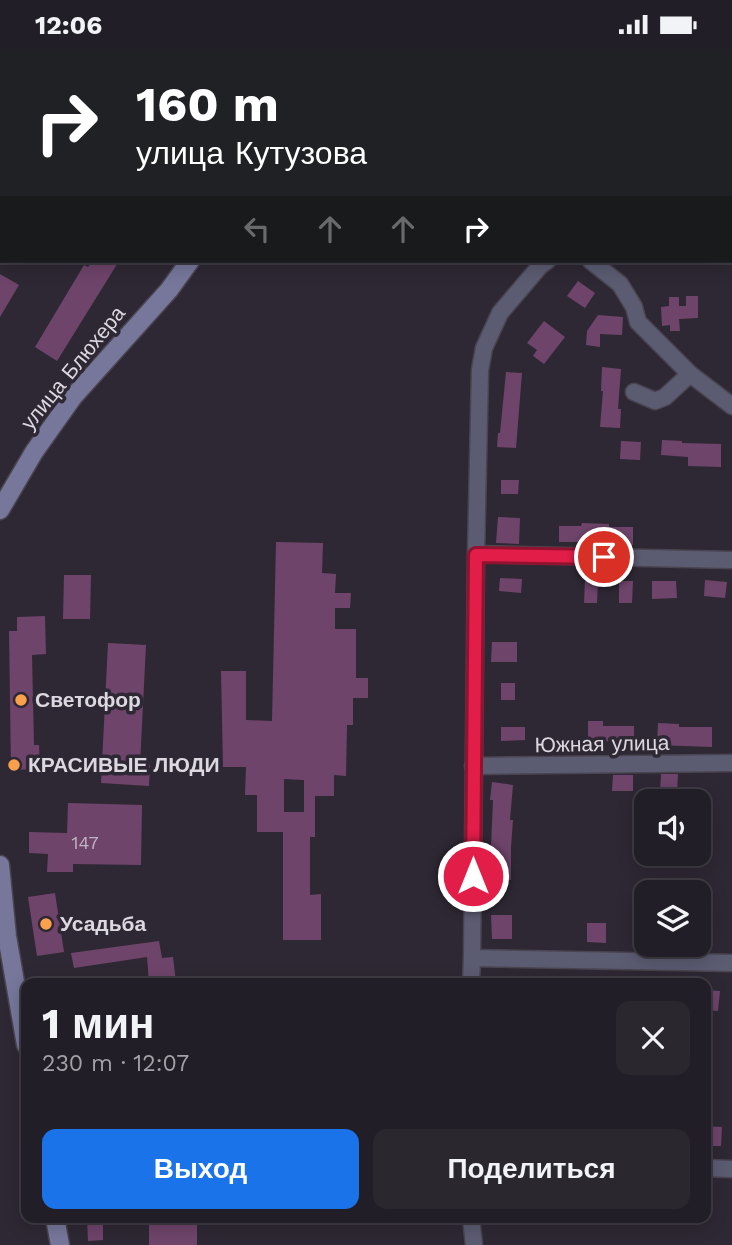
<!DOCTYPE html>
<html lang="ru">
<meta charset="utf-8">
<style>
body{margin:0;font-family:"Work Sans",sans-serif;background:#2a272f;color:#f1f3f6;height:100vh;display:flex;flex-direction:column;font-size:26px;white-space:nowrap}
*{box-sizing:border-box;margin:0}
p{font-size:23px;color:#a2a2a7}
.icon{flex:none;width:38px;height:38px;fill:none;stroke:currentColor;stroke-width:2;stroke-linecap:round;stroke-linejoin:round}
.map{position:relative;flex:1;overflow:hidden}
.drawer{position:absolute;left:21px;top:929px;width:690px;height:245px;display:flex;flex-direction:column;background:#221e27;border-radius:14px;box-shadow:0 4px 18px #0003,0 0 0 2px #3f3c44}
.drawer>*{flex:none}
.banner{position:absolute;left:0px;top:0px;width:733px;height:214px;box-shadow:0 4px 18px #0003,0 0 0 2px #3f3c44;background:#202124;color:#fff;overflow:hidden}
.fabs{position:absolute;left:634px;top:740px;display:grid;gap:14px}
.fabs a{display:grid;place-items:center;width:77px;height:77px;border-radius:14px;background:#221e27;box-shadow:0 4px 18px #0003,0 0 0 2px #3f3c44;font-size:35px}
.pin{position:absolute;display:grid;place-items:center;width:60px;height:60px;color:#fff;margin:-30px;border:4px solid #fff;border-radius:50%;box-shadow:0 2px 7px #0007}
.me{position:absolute;width:77px;margin:-38px;rotate:0deg;stroke-linejoin:round;filter:drop-shadow(0 0 5px #0008)}
.turn{display:flex;align-items:center;gap:24px;height:147px;padding:0 21px;font-size:32px}
.turn .icon{width:91px;height:91px;stroke-width:2.5}
.turn b{display:block;font-size:49px;line-height:60px}
.lanes{display:flex;align-items:center;height:66px;padding:0 21px;background:#0003;justify-content:center;gap:35px;direction:ltr}
.lanes .off{opacity:.35}
.round{display:grid;place-items:center;flex:none;width:74px;height:74px;border-radius:14px;background:#2a272f}
.headline{display:flex;align-items:center;justify-content:space-between;height:119px;padding:0 21px}
h1{font-size:42px;font-weight:700;line-height:52px}
.button{display:flex;gap:14px;margin-top:auto;padding:14px 21px}
.button a{flex:1;height:80px;border-radius:14px;background:#1a73e8;color:#fff;font-size:28px;font-weight:700;line-height:80px;text-align:center}
.button a+a{background:#2a272f;color:#f1f3f6}
.status{display:flex;justify-content:space-between;align-items:center;height:49px;padding:0 35px;background:#221e27;direction:ltr}
.status svg{height:19px;fill:currentColor}
.map>svg:first-child{display:block}
</style>
<div class="status"><b>12:06</b><svg viewBox="0 0 49 12"><path d="M0 12V9h3v3zM5 12V6h3v6zM10 12V3h3v9zM15 12V0h3v12zM26 1h20v11H26zM47 4h2v5h-2z"/></svg></div>
<div class="map">
<svg width="732" height="1196" viewBox="0 0 732 1196">
<rect width="100%" height="100%" fill="#2e2834"/>
<path fill="#6f446b" fill-rule="evenodd" d="M 92,212 L 119,212 L 57,312 L 35,298 L 84,216 L 88,218 Z
M 0,225 L 19,236 L 0,268 Z
M 578,232 L 595,244 L 585,259 L 567,247 Z
M 686,247 L 698,247 L 698,269 L 679,270 L 680,282 L 670,282 L 670,276 L 662,277 L 661,258 L 669,257 L 669,248 L 679,248 L 679,257 L 686,257 Z
M 598,266 L 623,268 L 622,286 L 600,285 L 600,298 L 586,296 L 587,282 Z
M 544,272 L 565,288 L 544,315 L 533,307 L 537,301 L 527,294 Z
M 602,318 L 621,320 L 618,360 L 621,360 L 620,379 L 600,378 L 603,342 L 601,342 Z
M 506,323 L 522,324 L 516,399 L 497,398 L 498,384 L 500,384 Z
M 662,391 L 682,392 L 682,394 L 721,395 L 721,418 L 688,417 L 688,408 L 661,406 Z
M 621,392 L 641,393 L 640,411 L 620,410 Z
M 501,431 L 519,431 L 518,445 L 501,445 Z
M 498,468 L 520,469 L 519,495 L 496,494 Z
M 582,474 L 609,475 L 609,478 L 633,478 L 633,496 L 581,495 L 581,493 L 559,493 L 559,477 L 581,477 Z
M 276,493 L 323,494 L 322,524 L 336,525 L 335,544 L 351,544 L 350,559 L 335,559 L 335,580 L 356,580 L 356,629 L 368,629 L 368,649 L 353,649 L 353,676 L 347,676 L 346,727 L 334,726 L 334,747 L 315,747 L 315,788 L 310,788 L 310,846 L 321,845 L 321,891 L 283,891 L 283,783 L 257,783 L 257,746 L 245,746 L 246,718 L 223,718 L 221,622 L 246,622 L 246,671 L 272,672 ZM 284,730 L 304,731 L 304,763 L 284,763 Z
M 64,526 L 91,526 L 90,570 L 63,570 Z
M 500,529 L 522,530 L 521,544 L 499,542 Z
M 585,531 L 598,532 L 597,554 L 584,554 Z
M 705,531 L 727,533 L 725,549 L 704,547 Z
M 619,532 L 633,532 L 632,554 L 619,554 Z
M 652,532 L 676,532 L 677,549 L 652,550 Z
M 45,567 L 46,605 L 32,606 L 34,696 L 39,696 L 40,720 L 11,721 L 9,582 L 17,582 L 17,568 Z
M 492,593 L 517,593 L 517,613 L 491,613 Z
M 108,594 L 146,596 L 140,716 L 150,716 L 149,737 L 101,734 Z
M 501,634 L 515,634 L 515,651 L 501,651 Z
M 588,672 L 603,672 L 603,677 L 634,677 L 634,697 L 615,697 L 615,692 L 588,693 Z
M 658,674 L 679,675 L 679,678 L 712,678 L 712,698 L 657,696 Z
M 501,678 L 525,678 L 525,691 L 501,692 Z
M 661,725 L 678,725 L 677,744 L 660,743 Z
M 613,726 L 633,726 L 633,742 L 612,742 Z
M 492,733 L 513,736 L 510,771 L 513,771 L 511,798 L 511,831 L 493,831 L 492,797 L 491,797 L 493,751 L 490,751 Z
M 68,754 L 142,756 L 141,816 L 73,815 L 73,823 L 47,823 L 48,805 L 29,804 L 29,783 L 67,784 Z
M 55,844 L 64,903 L 37,907 L 28,848 Z
M 491,866 L 512,866 L 512,890 L 492,890 Z
M 587,874 L 606,874 L 606,894 L 587,893 Z
M 159,892 L 162,909 L 173,908 L 176,933 L 149,934 L 147,908 L 74,919 L 71,904 Z
M 705,941 L 720,942 L 718,962 L 705,961 Z
M 705,1077 L 722,1078 L 721,1097 L 705,1097 Z
M 87,1169 L 103,1169 L 103,1191 L 88,1192 Z
M 149,1169 L 197,1169 L 197,1196 L 149,1196 Z"/>
<g fill="none" stroke-linecap="round" stroke-linejoin="round">
<defs>
<path id="street" d="M 732,104 L 732,105
M 591,212 L 620,235 L 634,258 L 638,273 L 690,325 L 732,357
M 634,343 L 655,352 L 665,348 L 690,325
M 476,505 L 732,511
M 473,717 L 732,714
M 472,909 L 732,914
M 471,934 L 472,909 L 476,505 L 480,321 L 484,299 L 500,264 L 540,217 L 547,212
M 705,1119 L 732,1120
M 471,1169 L 474,1196"/>
<path id="secondary" d="M 275,2 L 276,0
M 0,461 L 34,403 L 73,348 L 169,241 L 190,212
M 0,816 L 7,887 L 26,996
M 55,1169 L 60,1196"/>
</defs>
<use href="#street" stroke="#4a4450" stroke-width="19"/>
<use href="#secondary" stroke="#4a4450" stroke-width="21"/>
<use href="#street" stroke="#5b5c72" stroke-width="16"/>
<use href="#secondary" stroke="#76779b" stroke-width="18"/>
</g>
<g fill="none" stroke-linecap="round" stroke-linejoin="round">
<defs>
<path id="route" d="M 473,827 L 476,506 L 604,508"/>
</defs>
<use href="#route" stroke="#92132f" stroke-width="18"/>
<use href="#route" stroke="#e11d48" stroke-width="12"/>
</g>
<g fill="#f9a04c" stroke="#2e2834" stroke-width="2.5">
<circle cx="21" cy="651" r="7"/>
<circle cx="14" cy="716" r="7"/>
<circle cx="46" cy="875" r="7"/>
</g>
<g text-anchor="middle" stroke-width="7" stroke-linejoin="round" paint-order="stroke">
<g font-size="18" fill="#c1b3c3">
<text x="85" y="800">147</text>
</g>
<g font-size="21" fill="#dcd8e0" stroke="#2e2834">
<text transform="translate(73 319) rotate(-51)" y="7">улица Блюхера</text>
<text transform="translate(602 695) rotate(-1)" y="7">Южная улица</text>
</g>
<g font-size="21" font-weight="bold" fill="#dcd8e0" stroke="#2e2834" text-anchor="start">
<text x="35" y="658">Светофор</text>
<text x="28" y="723">КРАСИВЫЕ ЛЮДИ</text>
<text x="60" y="882">Усадьба</text>
</g>
</g>
</svg>
<div class="fabs">
<a><svg class="icon" aria-label="sound" viewBox="0 0 24 24"><path d="M4 9h4l5-4v14l-5-4H4zM17 9q2 3 0 6"/></svg></a>
<a><svg class="icon" aria-label="layers" viewBox="0 0 24 24"><path d="M12 4l9 5-9 5-9-5zM3 14l9 5 9-5"/></svg></a>
</div>
<div class="pin" style="left:604px;top:508px;background:#d93025"><svg class="icon" aria-label="arrive" viewBox="0 0 24 24"><path d="M6 21V4h12l-3 4 3 4H6"/></svg></div>
<svg class="me" style="left:473px;top:827px" viewBox="-20 -20 40 40"><circle r="17" fill="#e11d48" stroke="#fff" stroke-width="3"/><path d="M0-11L8 9 0 5-8 9z" fill="#fff"/></svg>
<div class="banner">
<div class="turn"><svg class="icon" aria-label="right" viewBox="0 0 24 24"><path d="M7 20v-9h11M14 6l5 5-5 5"/></svg><div><b>160 m</b>улица Кутузова</div></div>
<div class="lanes"><svg class="icon off" aria-label="left" viewBox="0 0 24 24"><path d="M17 20v-9H6M10 6l-5 5 5 5"/></svg><svg class="icon off" aria-label="ahead" viewBox="0 0 24 24"><path d="M12 20V5M6 11l6-6 6 6"/></svg><svg class="icon off" aria-label="ahead" viewBox="0 0 24 24"><path d="M12 20V5M6 11l6-6 6 6"/></svg><svg class="icon" aria-label="right" viewBox="0 0 24 24"><path d="M7 20v-9h11M14 6l5 5-5 5"/></svg></div>
</div>
<section class="drawer">
<div class="headline"><div><h1>1 мин</h1><p>230 m · 12:07</p></div><a class="round"><svg class="icon" aria-label="close" viewBox="0 0 24 24"><path d="M6 6l12 12M18 6L6 18"/></svg></a></div>
<div class="button"><a>Выход</a><a>Поделиться</a></div>
</section>
</div>
